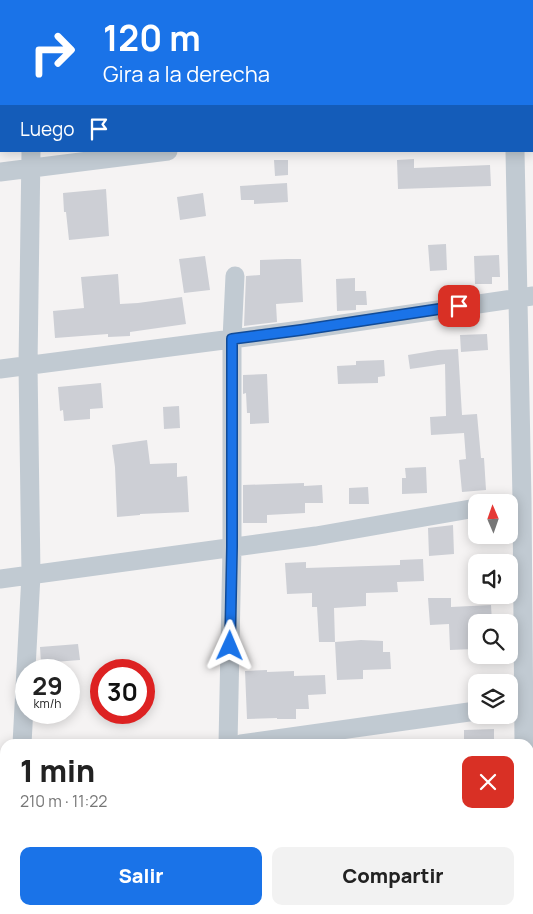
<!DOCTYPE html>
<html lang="es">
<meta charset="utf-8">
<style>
body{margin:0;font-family:Manrope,sans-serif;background:#f2f2f2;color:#222;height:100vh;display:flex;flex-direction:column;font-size:19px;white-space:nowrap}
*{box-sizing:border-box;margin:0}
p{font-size:16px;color:#767676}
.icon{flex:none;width:28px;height:28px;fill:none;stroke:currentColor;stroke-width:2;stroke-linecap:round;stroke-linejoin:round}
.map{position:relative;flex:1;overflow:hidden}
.sheet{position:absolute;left:0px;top:739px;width:534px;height:176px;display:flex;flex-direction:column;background:#fff;border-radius:15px 15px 0 0;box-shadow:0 2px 12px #0003}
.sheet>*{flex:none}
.hud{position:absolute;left:0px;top:0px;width:534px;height:152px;box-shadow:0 2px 12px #0003;background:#1a73e8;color:#fff;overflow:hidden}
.needle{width:32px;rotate:358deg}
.controls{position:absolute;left:468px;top:494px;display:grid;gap:10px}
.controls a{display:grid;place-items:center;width:50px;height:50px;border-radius:10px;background:#fff;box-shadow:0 2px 12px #0003;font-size:25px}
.speed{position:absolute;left:15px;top:659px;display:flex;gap:10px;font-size:25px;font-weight:700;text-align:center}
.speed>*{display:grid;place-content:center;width:65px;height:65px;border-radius:50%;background:#fff;box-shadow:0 2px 12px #0003;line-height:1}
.speed small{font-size:12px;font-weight:400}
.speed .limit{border:8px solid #d22;background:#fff;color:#111}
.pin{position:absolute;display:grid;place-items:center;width:42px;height:42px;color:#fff;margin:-21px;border-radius:10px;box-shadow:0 2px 8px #0006}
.me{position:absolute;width:55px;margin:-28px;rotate:1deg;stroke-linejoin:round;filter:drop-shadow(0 0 4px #0008)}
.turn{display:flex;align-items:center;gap:18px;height:105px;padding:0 20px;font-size:22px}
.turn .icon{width:65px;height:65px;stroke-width:2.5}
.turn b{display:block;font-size:35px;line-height:42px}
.then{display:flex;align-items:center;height:48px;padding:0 20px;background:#0003;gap:10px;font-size:19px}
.round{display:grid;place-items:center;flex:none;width:52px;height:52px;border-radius:10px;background:#f2f2f2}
.headline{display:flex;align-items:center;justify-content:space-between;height:85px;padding:0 20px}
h1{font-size:30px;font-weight:800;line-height:38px}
.primary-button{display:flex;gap:10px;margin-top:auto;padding:10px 20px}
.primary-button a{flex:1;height:58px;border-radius:10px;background:#1a73e8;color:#fff;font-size:20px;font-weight:800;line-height:58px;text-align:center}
.primary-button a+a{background:#f2f2f2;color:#222}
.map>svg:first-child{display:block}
</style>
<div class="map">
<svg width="533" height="914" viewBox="0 0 533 914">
<rect width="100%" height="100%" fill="#f5f3f3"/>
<path fill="#cdcfd5" d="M 414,159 L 414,168 L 490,165 L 491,186 L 398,189 L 397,160 Z
M 274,160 L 288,160 L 288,175 L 275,176 Z
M 287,183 L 288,202 L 254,204 L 254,200 L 241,200 L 240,186 Z
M 106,189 L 109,236 L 69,240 L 66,212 L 64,212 L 63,193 Z
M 203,193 L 206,216 L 180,220 L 177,197 Z
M 446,244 L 447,270 L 430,271 L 428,245 Z
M 499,255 L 500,277 L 492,277 L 492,284 L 475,284 L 474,256 Z
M 205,256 L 210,290 L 184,293 L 179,259 Z
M 287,259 L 301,259 L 303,302 L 276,304 L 277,322 L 244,326 L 246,276 L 260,275 L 260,260 Z
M 118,274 L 120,304 L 138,303 L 182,297 L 186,324 L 130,332 L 130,336 L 108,337 L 108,334 L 55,338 L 53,311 L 84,308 L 81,277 Z
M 355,278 L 355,291 L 366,291 L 367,305 L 356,305 L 356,310 L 337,311 L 336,279 Z
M 487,334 L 488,350 L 461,352 L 460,335 Z
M 458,349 L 462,415 L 477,414 L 481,458 L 484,458 L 486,490 L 462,492 L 459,460 L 466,459 L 464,433 L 431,435 L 430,417 L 446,416 L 445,364 L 410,369 L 408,355 L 438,350 Z
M 384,360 L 385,376 L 378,377 L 378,383 L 338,384 L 337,366 L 356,365 L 356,361 Z
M 267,374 L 269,423 L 250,424 L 250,413 L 247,413 L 246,393 L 243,394 L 243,375 Z
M 101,383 L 103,408 L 90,409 L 90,419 L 64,421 L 63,410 L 60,411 L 58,387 Z
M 179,406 L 180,428 L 164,429 L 163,407 Z
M 147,440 L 150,464 L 177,463 L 177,477 L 187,476 L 189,512 L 140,514 L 140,515 L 117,517 L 115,467 L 112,445 Z
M 426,467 L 427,493 L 402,494 L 402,478 L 406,478 L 405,468 Z
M 304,483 L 304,486 L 322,485 L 323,503 L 305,503 L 305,513 L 267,515 L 267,523 L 243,523 L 243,485 Z
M 368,487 L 369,504 L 349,504 L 349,488 Z
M 453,525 L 454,554 L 429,556 L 428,528 Z
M 423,559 L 424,581 L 397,582 L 398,592 L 366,593 L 366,606 L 334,608 L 335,642 L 319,642 L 317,607 L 312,607 L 312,593 L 287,594 L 285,563 L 306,562 L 306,568 L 400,565 L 400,560 Z
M 428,598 L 451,598 L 451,607 L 491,605 L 492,622 L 476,622 L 476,625 L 472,625 L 474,649 L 450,650 L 449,624 L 430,625 Z
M 361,640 L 383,641 L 383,652 L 390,652 L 391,669 L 363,670 L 363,679 L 337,680 L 335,642 Z
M 78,644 L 80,660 L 41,663 L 40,647 Z
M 267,670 L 267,672 L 294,671 L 294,676 L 325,675 L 326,694 L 308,695 L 309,709 L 296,709 L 296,719 L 277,719 L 277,718 L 247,719 L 245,671 Z
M 494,729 L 494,744 L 464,744 L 464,730 Z"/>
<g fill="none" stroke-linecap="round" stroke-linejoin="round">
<path stroke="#c1cad2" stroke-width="19" d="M 513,0 L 513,1
M 37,1 L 37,0
M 515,151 L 522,500 L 524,744
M 0,172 L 168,151
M 0,369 L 301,330 L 533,296
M 0,579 L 316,536 L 476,508
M 22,744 L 31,575 L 28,365 L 31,151
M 228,744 L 232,547 L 232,339 L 235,276
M 241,744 L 476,711
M 0,781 L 5,779
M 20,914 L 20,910
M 228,914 L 228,910
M 513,914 L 533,911"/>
</g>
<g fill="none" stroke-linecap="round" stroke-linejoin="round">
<defs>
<path id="route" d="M 230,646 L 232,547 L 232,339 L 301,330 L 459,306"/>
</defs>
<use href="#route" stroke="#114b97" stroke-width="12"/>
<use href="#route" stroke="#1a73e8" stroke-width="9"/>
</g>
</svg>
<div class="controls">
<a><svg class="needle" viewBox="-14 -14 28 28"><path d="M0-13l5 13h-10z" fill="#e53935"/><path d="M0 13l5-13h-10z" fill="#767676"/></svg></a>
<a><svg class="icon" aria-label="sound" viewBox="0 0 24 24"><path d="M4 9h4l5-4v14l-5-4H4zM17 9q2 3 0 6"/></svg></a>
<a><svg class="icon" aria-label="search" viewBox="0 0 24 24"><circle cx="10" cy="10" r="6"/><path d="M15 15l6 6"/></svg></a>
<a><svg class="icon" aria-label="layers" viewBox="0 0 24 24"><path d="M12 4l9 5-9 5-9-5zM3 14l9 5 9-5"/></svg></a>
</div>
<div class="speed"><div>29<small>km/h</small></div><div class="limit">30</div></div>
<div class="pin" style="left:459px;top:306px;background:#d93025"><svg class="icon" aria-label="arrive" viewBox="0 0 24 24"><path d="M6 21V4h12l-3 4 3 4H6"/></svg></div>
<svg class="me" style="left:230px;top:646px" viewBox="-20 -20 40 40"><path d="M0-17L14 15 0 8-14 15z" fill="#1a73e8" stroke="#fff" stroke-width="4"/></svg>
<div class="hud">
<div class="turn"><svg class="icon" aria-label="right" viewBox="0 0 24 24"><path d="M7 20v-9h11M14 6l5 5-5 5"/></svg><div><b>120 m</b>Gira a la derecha</div></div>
<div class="then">Luego<svg class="icon" aria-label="arrive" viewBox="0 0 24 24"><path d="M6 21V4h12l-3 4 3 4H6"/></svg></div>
</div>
<section class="sheet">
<div class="headline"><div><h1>1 min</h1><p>210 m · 11:22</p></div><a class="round" style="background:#d93025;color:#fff"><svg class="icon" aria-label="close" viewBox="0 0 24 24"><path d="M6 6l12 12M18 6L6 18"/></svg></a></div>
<div class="primary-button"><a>Salir</a><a>Compartir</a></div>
</section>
</div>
